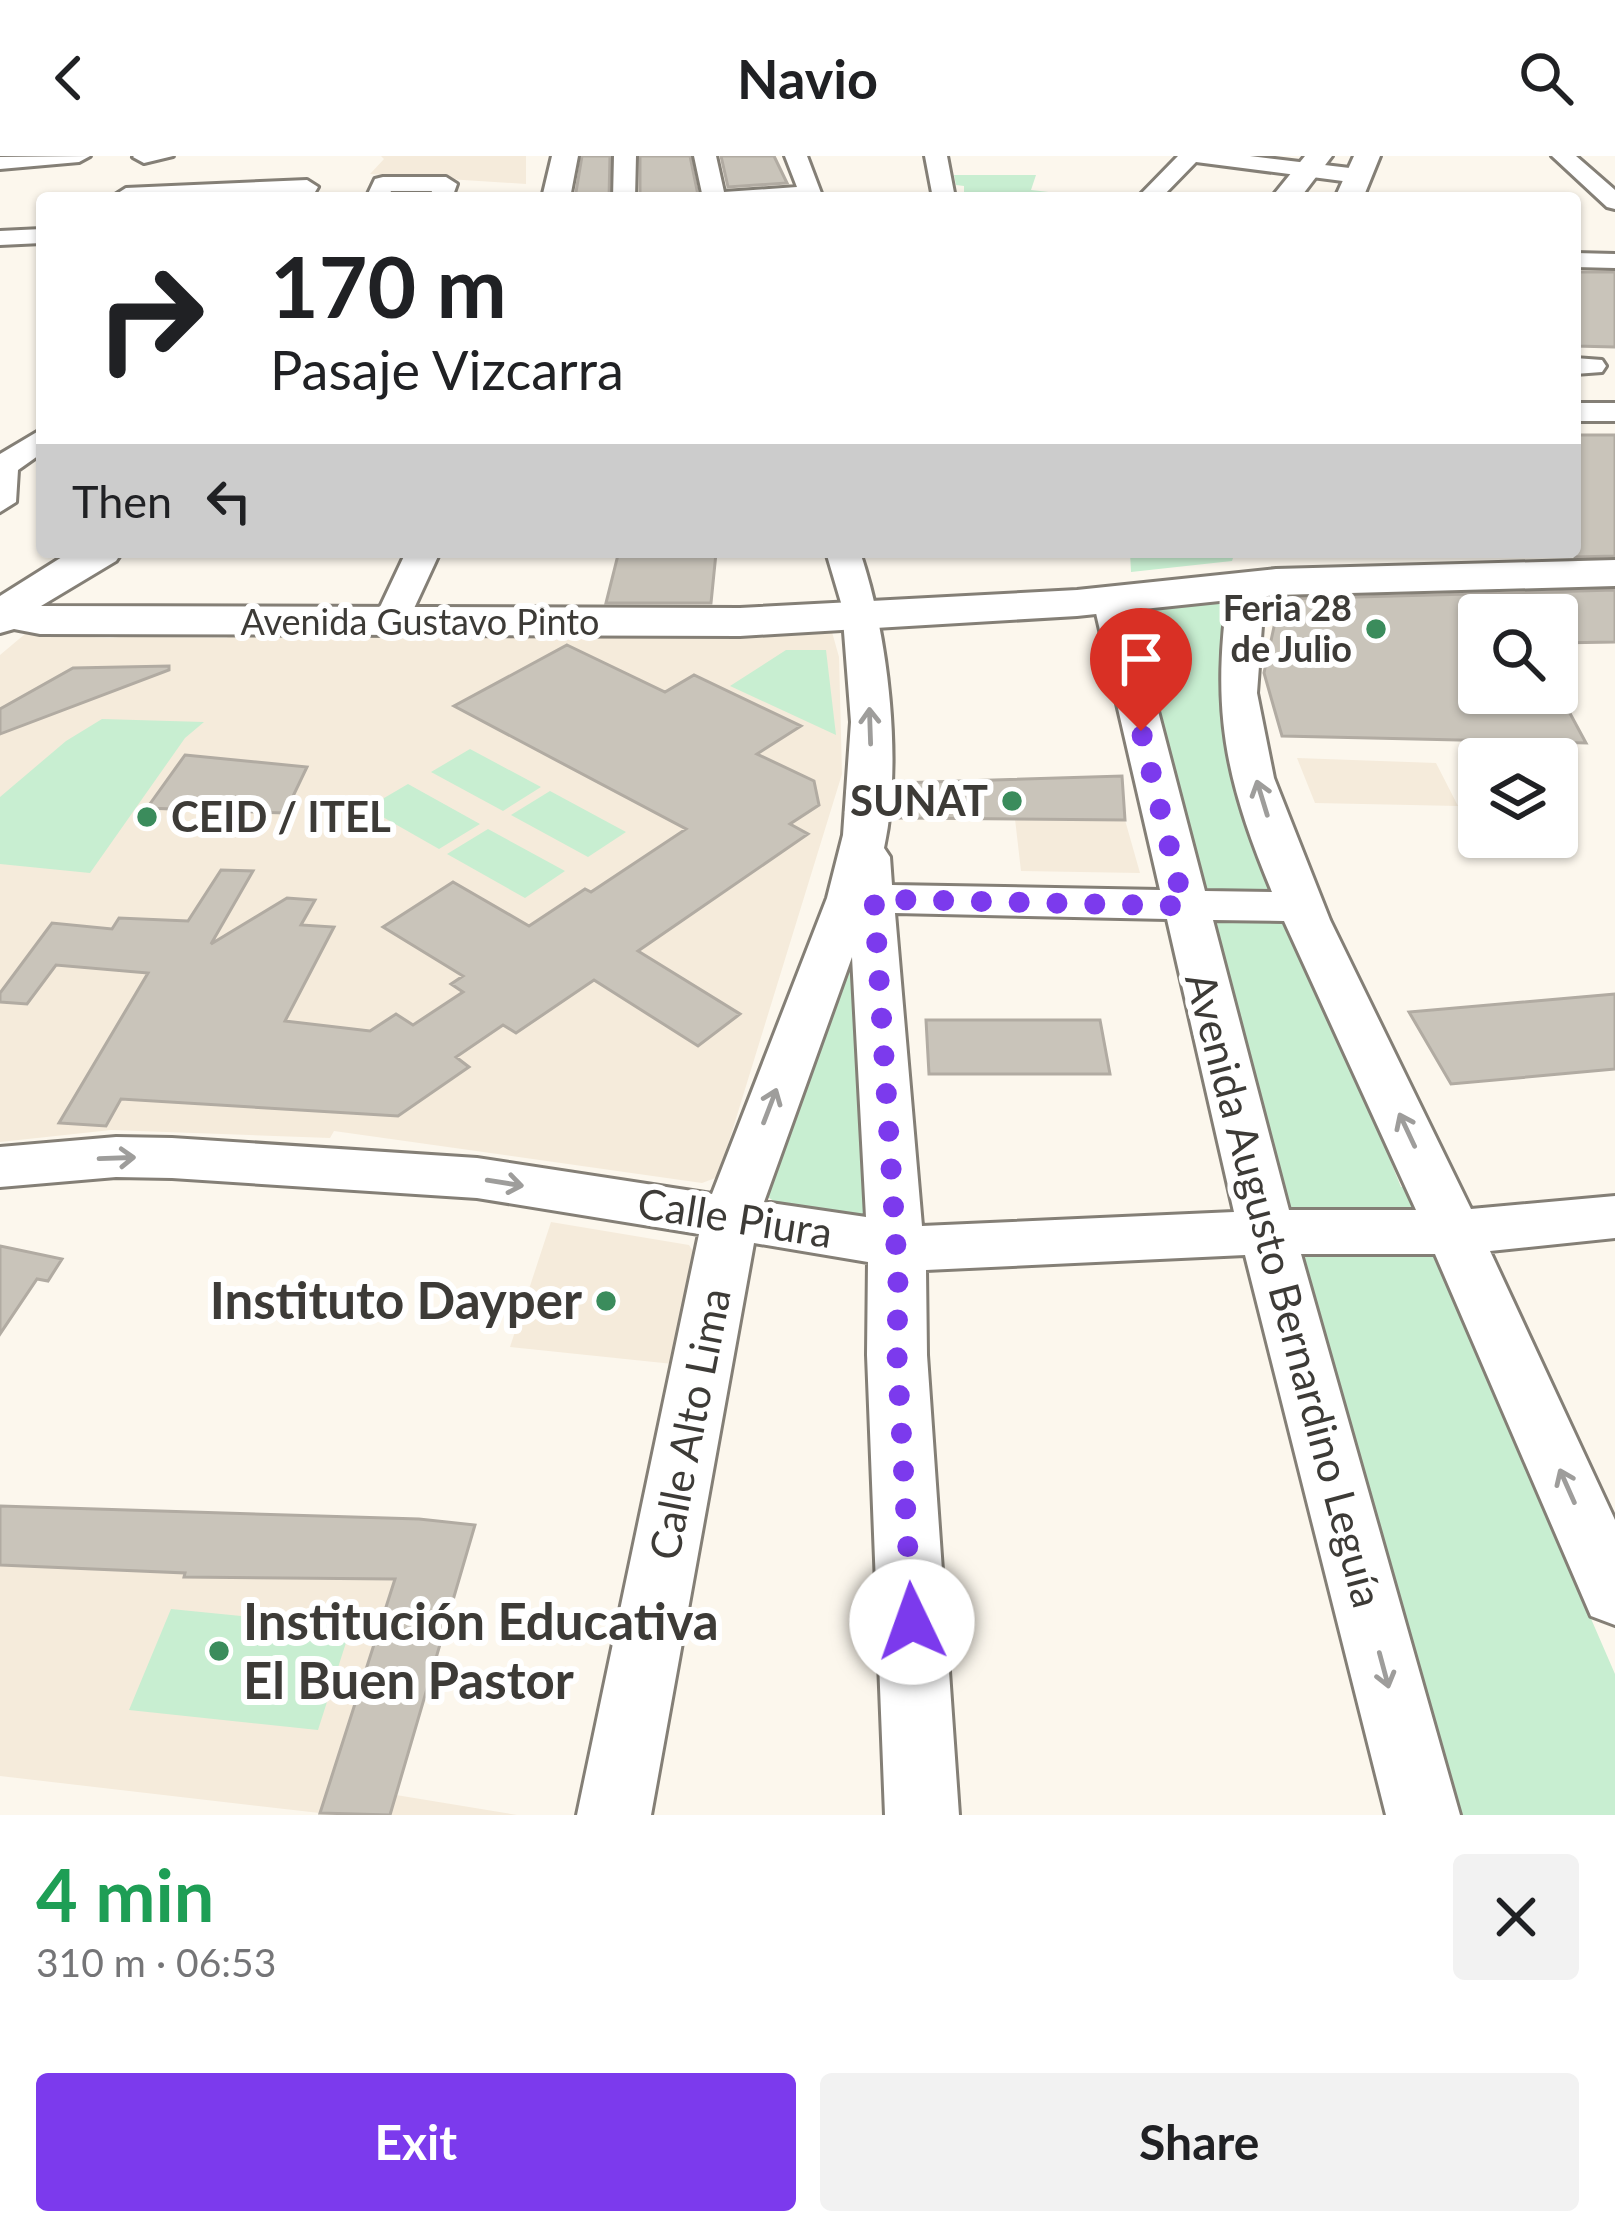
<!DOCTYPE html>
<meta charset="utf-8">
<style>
body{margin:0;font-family:Lato,sans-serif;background:#f2f2f2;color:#202124;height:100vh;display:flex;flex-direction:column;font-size:45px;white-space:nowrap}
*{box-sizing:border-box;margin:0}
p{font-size:39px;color:#757577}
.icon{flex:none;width:66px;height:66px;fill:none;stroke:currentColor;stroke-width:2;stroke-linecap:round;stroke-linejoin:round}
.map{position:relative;height:1659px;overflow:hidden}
.side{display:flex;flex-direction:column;background:#fff;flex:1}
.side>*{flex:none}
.banner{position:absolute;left:36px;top:36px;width:1545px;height:366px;border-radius:12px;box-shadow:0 3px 9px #0004;background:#fff;color:#202124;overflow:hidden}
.fabs{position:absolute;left:1458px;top:438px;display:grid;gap:24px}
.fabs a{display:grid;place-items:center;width:120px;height:120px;border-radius:12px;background:#fff;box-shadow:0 3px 9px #0004;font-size:60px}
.pin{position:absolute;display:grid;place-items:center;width:102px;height:102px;color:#fff;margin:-123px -51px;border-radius:50% 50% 50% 0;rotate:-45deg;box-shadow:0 0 12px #0007}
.pin .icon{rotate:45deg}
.me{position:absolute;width:132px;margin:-66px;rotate:357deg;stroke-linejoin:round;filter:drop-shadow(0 0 9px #0008)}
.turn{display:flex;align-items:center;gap:42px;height:252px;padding:0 36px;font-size:54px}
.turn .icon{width:156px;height:156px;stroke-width:2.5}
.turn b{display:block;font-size:84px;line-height:102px}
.then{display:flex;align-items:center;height:114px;padding:0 36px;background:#0003;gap:24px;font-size:45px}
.round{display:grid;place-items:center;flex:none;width:126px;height:126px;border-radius:12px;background:#f2f2f2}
.overview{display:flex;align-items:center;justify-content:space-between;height:204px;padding:0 36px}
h1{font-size:72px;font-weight:700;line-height:90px;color:#1e9e55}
.cta{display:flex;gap:24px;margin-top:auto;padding:24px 36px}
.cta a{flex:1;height:138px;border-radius:12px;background:#7c3aed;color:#fff;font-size:48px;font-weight:700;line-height:138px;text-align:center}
.cta a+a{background:#f2f2f2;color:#202124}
header{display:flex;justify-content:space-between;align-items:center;height:156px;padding:0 36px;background:#fff;font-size:54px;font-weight:700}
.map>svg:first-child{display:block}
</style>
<header><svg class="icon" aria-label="back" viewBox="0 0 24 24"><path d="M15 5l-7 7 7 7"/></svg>Navio<svg class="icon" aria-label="search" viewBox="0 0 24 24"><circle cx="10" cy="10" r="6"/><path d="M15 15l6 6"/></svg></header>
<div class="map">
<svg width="1615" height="1659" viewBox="0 0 1615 1659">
<rect width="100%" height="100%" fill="#fcf7ed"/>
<path fill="#f5ebdb" d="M 381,0 L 526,0 L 526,28 L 370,18 L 384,3 Z
M 815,473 L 832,476 L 839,501 L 842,618 L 718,1021 L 702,1027 L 334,975 L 330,982 L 111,974 L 0,986 L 0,499 L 25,478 L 110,482 L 159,477 L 157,481 L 227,482 L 230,477 Z
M 1297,602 L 1436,607 L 1458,650 L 1315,647 Z
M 1015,663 L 1125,664 L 1140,717 L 1021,715 Z
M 551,1066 L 689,1089 L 696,1100 L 673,1208 L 510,1191 Z
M 0,1350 L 415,1363 L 475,1369 L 396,1639 L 517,1659 L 337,1659 L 0,1620 Z"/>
<path fill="#c8eed1" d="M 954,19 L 1036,19 L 1031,34 L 1101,42 L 964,42 L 964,30 L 956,29 Z
M 1130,396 L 1235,396 L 1232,405 L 1131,416 Z
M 1228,439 L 1232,453 L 1223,453 C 1212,564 1232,640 1283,738 L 1203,740 L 1129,457 L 1131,449 Z
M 786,494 L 826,494 L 836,579 L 730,530 Z
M 102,563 L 204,566 L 185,582 L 90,717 L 0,708 L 0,641 L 66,585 Z
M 470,593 L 541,631 L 503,655 L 431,616 Z
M 408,628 L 480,668 L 439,693 L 367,652 Z
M 550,635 L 626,676 L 588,701 L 511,659 Z
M 488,673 L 565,715 L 525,742 L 447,698 Z
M 1207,762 L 1293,762 L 1401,1031 L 1414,1031 L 1416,1054 L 1284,1068 Z
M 853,782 L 868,1061 L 777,1047 L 766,1040 Z
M 1315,1096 L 1432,1098 L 1439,1101 L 1446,1114 L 1441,1117 L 1615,1518 L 1615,1659 L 1462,1659 L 1302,1103 Z
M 171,1453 L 351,1471 L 318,1574 L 129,1554 Z"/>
<path fill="#c9c4ba" stroke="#b1aba2" stroke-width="3" d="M 582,0 L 610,0 L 609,42 L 575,42 Z
M 640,0 L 690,0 L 698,39 L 640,42 Z
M 721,0 L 774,0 L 787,27 L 728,31 Z
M 1575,116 L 1615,116 L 1615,191 L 1575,190 Z
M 1575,279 L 1615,279 L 1615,400 L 1575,401 Z
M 716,397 L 711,447 L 606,447 L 618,399 Z
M 1615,434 L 1615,486 L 1557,487 L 1557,459 L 1479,459 L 1479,537 L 1559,537 L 1586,587 L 1282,580 L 1264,517 L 1280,443 Z
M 567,489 L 665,536 L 694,519 L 801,570 L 757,598 L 814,625 L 819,649 L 790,668 L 808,678 L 638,795 L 740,858 L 698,890 L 594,824 L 516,877 L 503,869 L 456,901 L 469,911 L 398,960 L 121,943 L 106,970 L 59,967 L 148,817 L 56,809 L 27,848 L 0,846 L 0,837 L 52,767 L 112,773 L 119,762 L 188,765 L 221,714 L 253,715 L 211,788 L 287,742 L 315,744 L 301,769 L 334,771 L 285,865 L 370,875 L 396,858 L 413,869 L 463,836 L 451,828 L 463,820 L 383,771 L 453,726 L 529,770 L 585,733 L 591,736 L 686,673 L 454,550 Z
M 169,510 L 169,514 L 0,578 L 0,553 L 73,512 Z
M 185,599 L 307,611 L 285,657 L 147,652 Z
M 1122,620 L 1125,664 L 900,662 L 898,627 Z
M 1615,838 L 1615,913 L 1451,928 L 1409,856 Z
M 926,864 L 1100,864 L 1110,918 L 929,918 Z
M 0,1090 L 62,1103 L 48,1125 L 37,1123 L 0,1178 Z
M 0,1350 L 419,1363 L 475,1369 L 390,1659 L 320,1657 L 395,1423 L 184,1421 L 185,1417 L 0,1409 Z"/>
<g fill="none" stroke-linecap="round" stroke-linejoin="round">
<defs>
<path id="minor" d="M 90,0 L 79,6 L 0,13 L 0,1 Z
M 173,0 L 144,7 L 133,1 L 134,0 Z
M 614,0 L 636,0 L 635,42 L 613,42 Z
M 694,0 L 716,0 L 724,36 L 797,31 L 785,0 L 807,0 L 821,37 L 817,42 L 703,42 Z
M 925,0 L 947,0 L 955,42 L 933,42 Z
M 1178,0 L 1250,0 L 1358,13 L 1369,20 L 1358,27 L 1196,6 L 1161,42 L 1137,42 Z
M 1552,0 L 1576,0 L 1615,34 L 1615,53 L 1607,51 Z
M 383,21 L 446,21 L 457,28 L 452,42 L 430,42 L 432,35 L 391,35 L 388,42 L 366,42 L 375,23 Z
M 307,24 L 318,31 L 315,36 L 210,42 L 115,39 L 126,32 Z
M 42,73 L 42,87 L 0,89 L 0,75 Z
M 1575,97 L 1615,98 L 1615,112 L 1575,111 Z
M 1575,202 L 1602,204 L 1606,210 L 1602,216 L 1575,218 Z
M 1575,247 L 1615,247 L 1615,265 L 1575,265 Z
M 42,273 L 42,297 L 18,314 L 16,346 L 0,356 L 0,298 Z
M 406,396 L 440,396 L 404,474 L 378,474 L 373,466 Z
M 826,396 L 860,396 C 888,479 903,605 884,692 L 890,701 L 892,729 L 1160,734 L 1093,444 L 1098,436 L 1124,436 L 1129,444 L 1205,735 L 1272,736 C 1224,620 1211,553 1229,429 L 1235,422 L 1259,422 L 1265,429 L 1257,537 L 1274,622 L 1330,764 L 1471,1053 L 1615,1040 L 1615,1082 L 1490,1095 L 1615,1364 L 1615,1469 L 1591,1460 L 1435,1098 L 1301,1098 L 1460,1659 L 1386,1659 L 1245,1099 L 926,1114 L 927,1199 L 959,1659 L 885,1659 L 867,1199 L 868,1106 L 754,1087 L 651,1659 L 577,1659 L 699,1078 L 477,1042 L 172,1022 L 116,1021 L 0,1031 L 0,991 L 116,981 L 172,982 L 477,1002 L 712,1038 L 827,742 L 843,679 L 851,566 L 842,450 ZM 895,757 L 1167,763 L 1234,1056 L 922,1070 ZM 1213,764 L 1284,765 L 1416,1054 L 1289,1054 ZM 852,801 L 866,1061 L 764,1046 Z"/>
<path id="major" d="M 552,0 L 578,0 L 570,42 L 542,42 Z
M 1305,0 L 1332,0 L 1300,42 L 1271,42 Z
M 1354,0 L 1380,0 L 1363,42 L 1335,42 Z
M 70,396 L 122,396 L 116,405 L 41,450 L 740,452 L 1077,434 L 1276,413 L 1615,404 L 1615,430 L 1276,439 L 1077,460 L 740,480 L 40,478 L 14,473 L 0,477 L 0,440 Z"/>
</defs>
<use href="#minor" stroke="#847f76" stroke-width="6"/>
<use href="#major" stroke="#847f76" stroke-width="6"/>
<use href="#minor" fill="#fff" fill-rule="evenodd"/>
<use href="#major" fill="#fff" fill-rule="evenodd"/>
</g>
<defs><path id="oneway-shaft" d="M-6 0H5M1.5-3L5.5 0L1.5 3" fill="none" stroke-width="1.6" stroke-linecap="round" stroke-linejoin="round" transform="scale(3)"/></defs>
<g stroke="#9e9d9b">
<use href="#oneway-shaft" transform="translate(870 570) rotate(-92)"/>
<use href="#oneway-shaft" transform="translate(1262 642) rotate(-107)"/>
<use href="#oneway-shaft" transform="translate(770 950) rotate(-69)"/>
<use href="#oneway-shaft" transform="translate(1407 974) rotate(-115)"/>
<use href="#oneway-shaft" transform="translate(117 1002) rotate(-2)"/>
<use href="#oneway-shaft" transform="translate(505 1027) rotate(9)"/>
<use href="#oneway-shaft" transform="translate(1567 1330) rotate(-114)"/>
<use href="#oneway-shaft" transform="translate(1384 1514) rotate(75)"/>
</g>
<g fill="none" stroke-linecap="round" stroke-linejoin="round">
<path stroke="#7c3aed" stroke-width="21" stroke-dasharray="0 37.8" d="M 912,1466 L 897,1199 L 898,1122 L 874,743 L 1184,750 L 1141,575"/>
</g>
<g fill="#3b8c5c" stroke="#fff" stroke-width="4.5">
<circle cx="1376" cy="473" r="12"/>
<circle cx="1012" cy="645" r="12"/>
<circle cx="147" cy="661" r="12"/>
<circle cx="606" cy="1145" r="12"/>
<circle cx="219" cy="1495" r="12"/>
</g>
<g text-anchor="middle" stroke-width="12" stroke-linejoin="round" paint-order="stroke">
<g font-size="36" font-weight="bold" fill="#3d3b37" stroke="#fff" text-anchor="end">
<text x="1352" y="465">Feria 28<tspan x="1352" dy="41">de Julio</tspan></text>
</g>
<g font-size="36" fill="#3d3b37" stroke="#fff">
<text x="420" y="479">Avenida Gustavo Pinto</text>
</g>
<g font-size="42" font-weight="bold" fill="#3d3b37" stroke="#fff" text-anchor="end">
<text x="988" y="660">SUNAT</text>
<text x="171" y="676" text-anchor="start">CEID / ITEL</text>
</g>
<g font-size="42" fill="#3d3b37" stroke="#fff">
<text transform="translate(735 1062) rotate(9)" y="15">Calle Piura</text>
<text transform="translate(1284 1134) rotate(75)" y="15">Avenida Augusto Bernardino Leguía</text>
<text transform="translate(690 1268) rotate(-79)" y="15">Calle Alto Lima</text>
</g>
<g font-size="51" font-weight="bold" fill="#3d3b37" stroke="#fff" text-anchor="end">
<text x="582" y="1163">Instituto Dayper</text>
<text x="243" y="1484" text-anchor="start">Institución Educativa<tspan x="243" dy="59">El Buen Pastor</tspan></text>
</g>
</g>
</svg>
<div class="fabs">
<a><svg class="icon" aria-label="search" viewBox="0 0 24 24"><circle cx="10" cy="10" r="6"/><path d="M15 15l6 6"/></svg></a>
<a><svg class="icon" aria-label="layers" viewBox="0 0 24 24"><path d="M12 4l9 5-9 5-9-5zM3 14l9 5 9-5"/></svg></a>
</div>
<div class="pin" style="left:1141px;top:575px;background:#d93025"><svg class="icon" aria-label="arrive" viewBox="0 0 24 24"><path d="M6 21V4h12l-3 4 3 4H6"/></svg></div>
<svg class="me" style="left:912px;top:1466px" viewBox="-20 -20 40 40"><circle r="19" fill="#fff"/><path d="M0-13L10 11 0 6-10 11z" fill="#7c3aed"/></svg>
<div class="banner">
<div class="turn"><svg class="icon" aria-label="right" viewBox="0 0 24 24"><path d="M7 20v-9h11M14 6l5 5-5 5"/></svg><div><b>170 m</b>Pasaje Vizcarra</div></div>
<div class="then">Then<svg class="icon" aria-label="left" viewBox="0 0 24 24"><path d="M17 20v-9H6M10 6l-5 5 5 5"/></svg></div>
</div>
</div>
<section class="side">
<div class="overview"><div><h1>4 min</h1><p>310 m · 06:53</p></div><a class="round"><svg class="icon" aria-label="close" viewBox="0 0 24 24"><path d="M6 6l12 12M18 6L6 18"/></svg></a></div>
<div class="cta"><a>Exit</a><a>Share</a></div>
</section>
